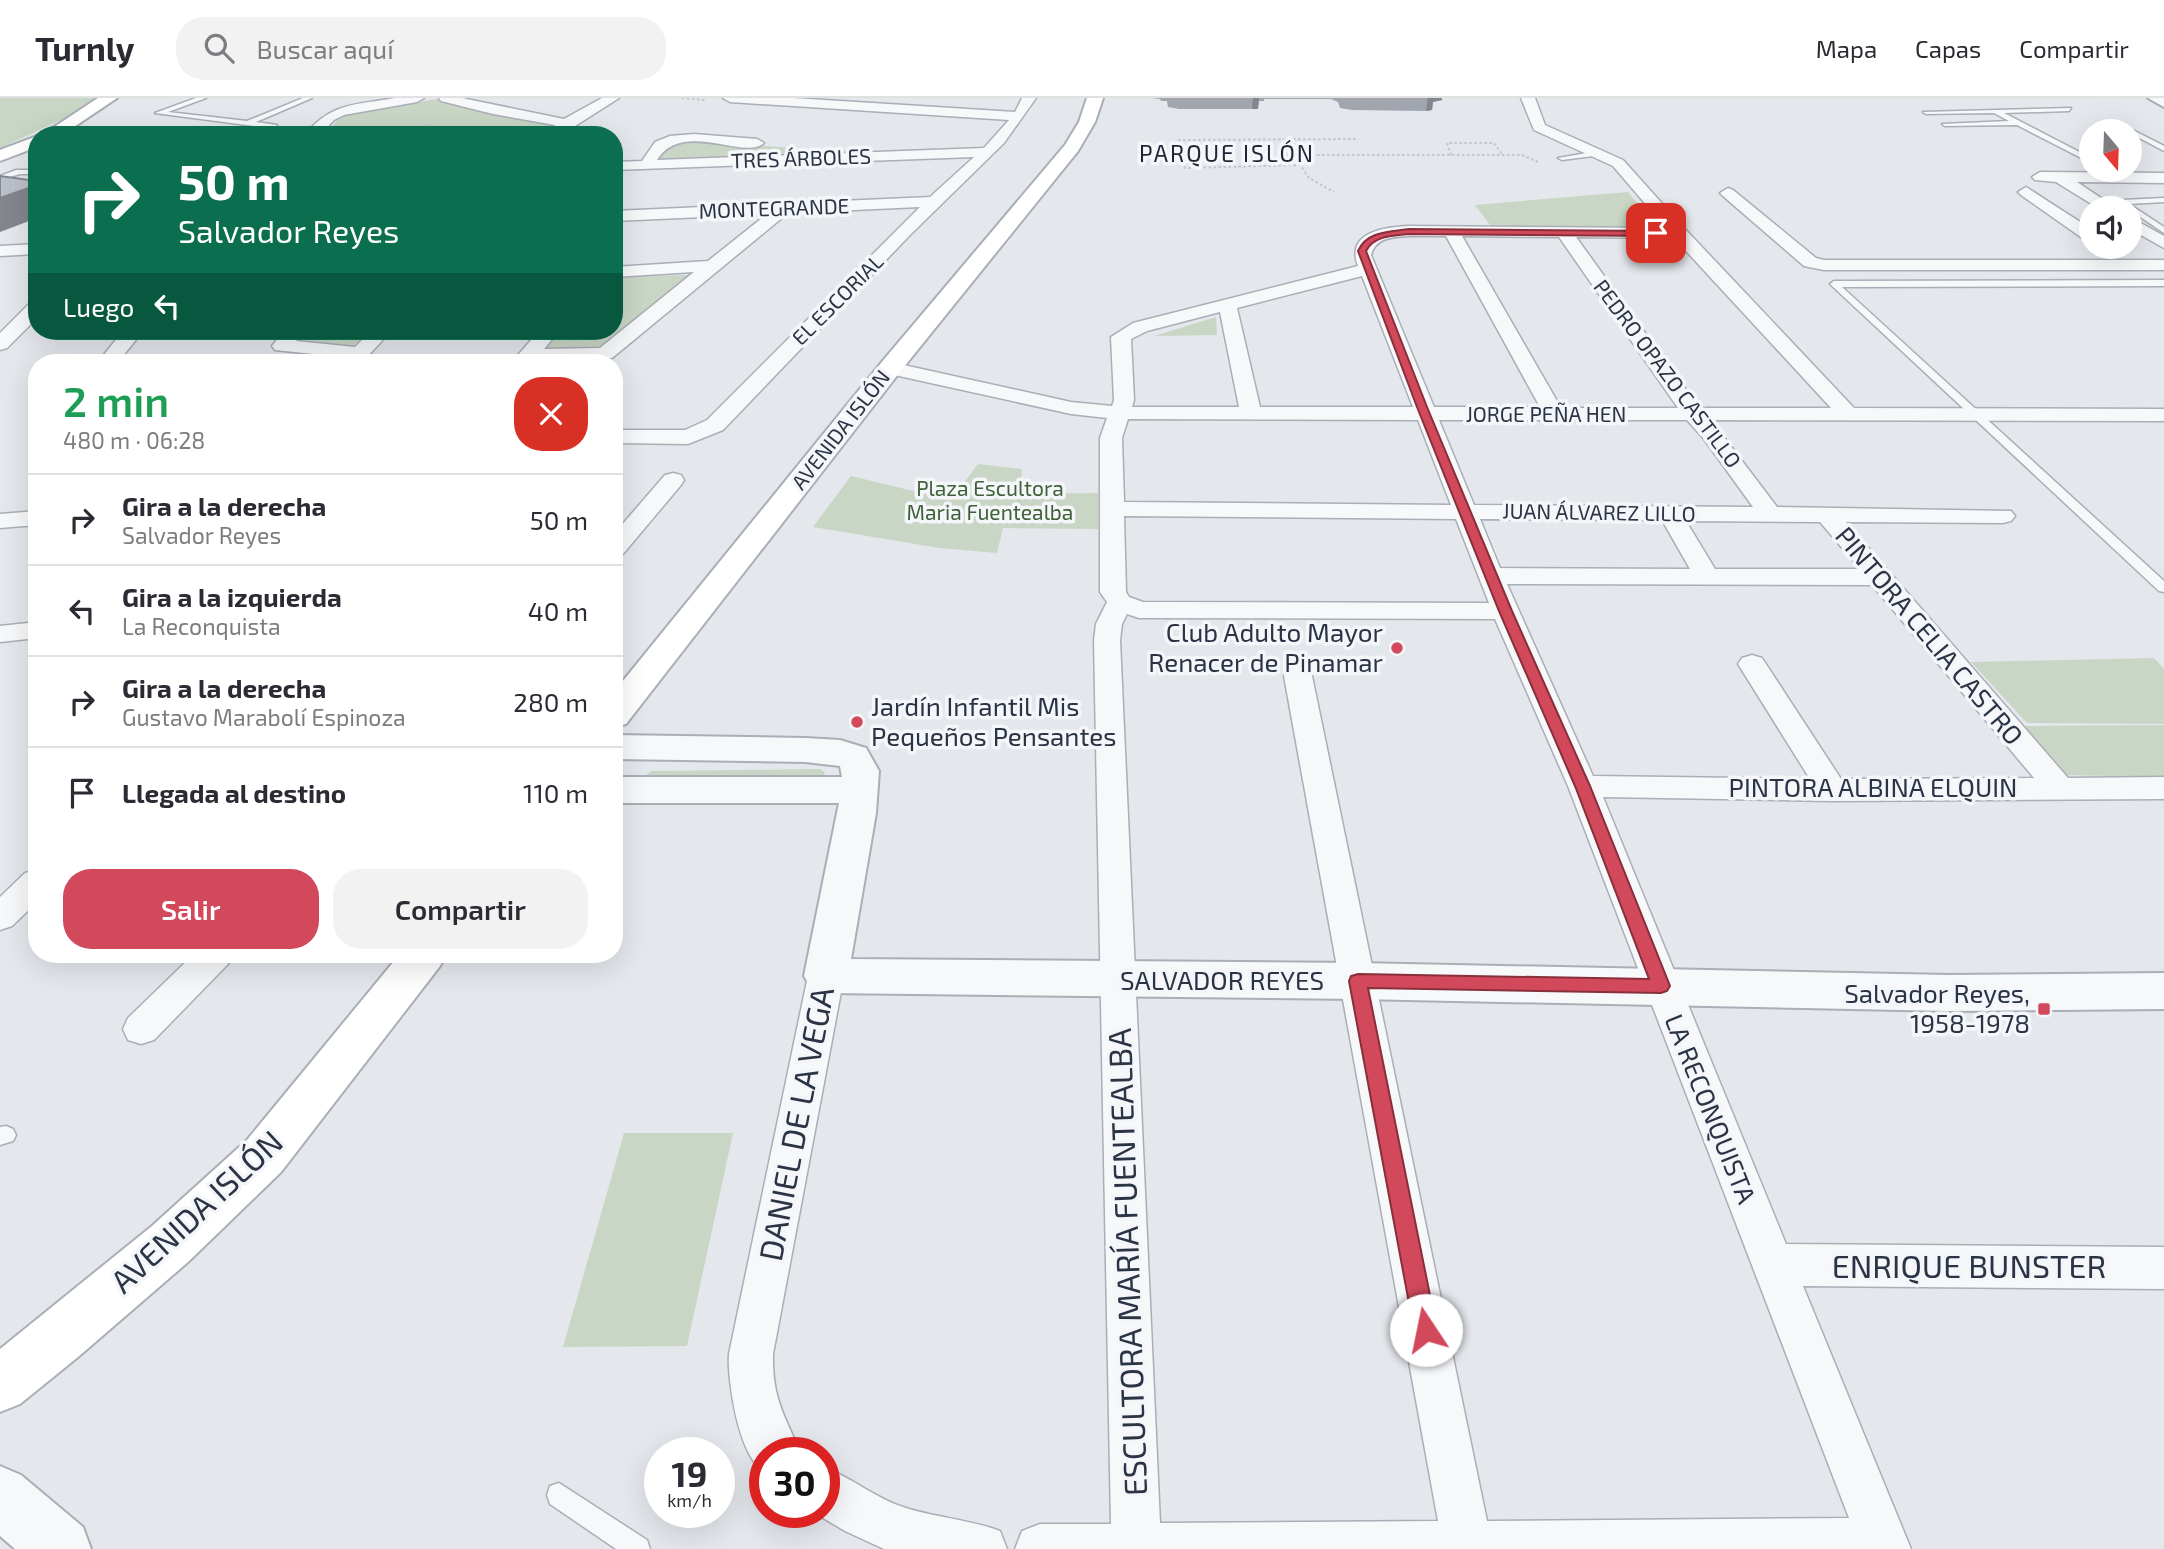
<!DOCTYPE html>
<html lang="es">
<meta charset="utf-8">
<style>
body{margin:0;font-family:"Exo 2",sans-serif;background:#f2f2f3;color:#2b2b33;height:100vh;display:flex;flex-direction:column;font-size:26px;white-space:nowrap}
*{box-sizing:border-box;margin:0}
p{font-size:23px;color:#7c7c81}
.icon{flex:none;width:38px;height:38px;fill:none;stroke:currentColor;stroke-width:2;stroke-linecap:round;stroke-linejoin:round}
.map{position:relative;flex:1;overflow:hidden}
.details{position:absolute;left:28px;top:256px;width:595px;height:609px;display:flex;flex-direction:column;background:#fff;border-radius:28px;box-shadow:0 7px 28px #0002}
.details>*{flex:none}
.top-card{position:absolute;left:28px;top:28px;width:595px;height:214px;border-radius:28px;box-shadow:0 7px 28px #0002;background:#0b6e4f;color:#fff;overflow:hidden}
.needle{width:46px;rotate:161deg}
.buttons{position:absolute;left:2079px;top:21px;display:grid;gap:14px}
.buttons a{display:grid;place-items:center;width:63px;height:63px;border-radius:50%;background:#fff;box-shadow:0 7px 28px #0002;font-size:35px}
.speed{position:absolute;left:644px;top:1339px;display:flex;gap:14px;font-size:35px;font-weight:700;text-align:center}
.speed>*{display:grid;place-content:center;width:91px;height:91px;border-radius:50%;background:#fff;box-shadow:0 7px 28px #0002;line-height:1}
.speed small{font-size:18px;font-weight:400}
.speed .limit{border:10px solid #d22;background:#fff;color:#111}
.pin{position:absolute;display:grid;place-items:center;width:60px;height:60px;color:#fff;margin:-30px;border-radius:14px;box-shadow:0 4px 10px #0006}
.me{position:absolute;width:77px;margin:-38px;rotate:349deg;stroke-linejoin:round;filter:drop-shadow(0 0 5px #0008)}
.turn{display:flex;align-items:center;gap:24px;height:147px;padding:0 35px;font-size:32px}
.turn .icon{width:91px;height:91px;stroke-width:2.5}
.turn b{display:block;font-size:49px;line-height:60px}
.then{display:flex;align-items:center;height:66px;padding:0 35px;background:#0003;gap:14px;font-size:26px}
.round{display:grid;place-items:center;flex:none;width:74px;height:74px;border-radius:28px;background:#f2f2f3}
.overview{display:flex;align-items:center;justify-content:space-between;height:119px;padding:0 35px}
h1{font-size:42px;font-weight:600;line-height:52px;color:#1e9e55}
.action{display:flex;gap:14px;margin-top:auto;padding:14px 35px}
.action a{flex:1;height:80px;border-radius:28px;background:#d1495b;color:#fff;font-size:28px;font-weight:600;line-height:80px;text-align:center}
.action a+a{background:#f2f2f3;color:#2b2b33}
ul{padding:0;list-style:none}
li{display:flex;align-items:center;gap:21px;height:91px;padding:0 35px;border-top:2px solid #e1e1e2}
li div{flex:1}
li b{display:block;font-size:26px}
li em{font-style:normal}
header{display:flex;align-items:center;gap:42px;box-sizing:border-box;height:98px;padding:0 35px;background:#fff;border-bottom:2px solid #e1e1e2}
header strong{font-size:33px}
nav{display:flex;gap:38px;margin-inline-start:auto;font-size:24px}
.search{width:490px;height:63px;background:#f2f2f3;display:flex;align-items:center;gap:18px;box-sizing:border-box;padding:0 24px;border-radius:28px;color:#7c7c81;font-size:26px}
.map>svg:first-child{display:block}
</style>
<header>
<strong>Turnly</strong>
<div class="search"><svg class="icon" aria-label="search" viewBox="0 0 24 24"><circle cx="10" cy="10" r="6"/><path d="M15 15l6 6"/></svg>Buscar aquí</div>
<nav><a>Mapa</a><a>Capas</a><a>Compartir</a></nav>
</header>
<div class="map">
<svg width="2164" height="1451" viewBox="0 0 2164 1451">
<rect width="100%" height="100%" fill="#e4e7ec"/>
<path fill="#c9d6c5" d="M 0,0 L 98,0 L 78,14 L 0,50 Z
M 437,1 L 554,27 L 546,31 L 415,37 L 325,37 L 341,18 L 347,16 Z
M 680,43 L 846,53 L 853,56 L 658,62 L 670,46 Z
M 1628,94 L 1657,128 L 1651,132 L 1493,131 L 1475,107 Z
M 690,177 L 598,252 L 543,252 L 560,233 L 614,233 L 614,179 Z
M 1216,219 L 1217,237 L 1154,238 Z
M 312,233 L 369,233 L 353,248 L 305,242 Z
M 978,366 L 1022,371 L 1020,396 L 1098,395 L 1098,431 L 1003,430 L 997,455 L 939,450 L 813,429 L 851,378 L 951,402 Z
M 2154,560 L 2164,571 L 2164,626 L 2027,625 L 1971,564 Z
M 2164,627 L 2164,679 L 2062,677 L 2019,628 Z
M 820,671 L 825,675 L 822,680 L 645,678 L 651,673 Z
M 624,1035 L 733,1035 L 687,1248 L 563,1249 Z"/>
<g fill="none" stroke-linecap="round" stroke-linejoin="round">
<defs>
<path id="service" d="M 196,0 L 206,0 L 168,14 L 247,23 L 303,0 L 312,0 L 256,24 L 277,27 L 271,37 L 264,37 L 270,30 L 155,15 Z
M 2071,10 L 2069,13 L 2004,15 L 2091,60 L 2091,65 L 2017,27 L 1945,28 L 1942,26 L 2009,23 L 1994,15 L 1926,16 L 1923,14 Z
M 2113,24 L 2117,24 L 2164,48 L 2164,53 L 2113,26 Z
M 1598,53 L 1601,57 L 1562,62 L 1558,60 Z
M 16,72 L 37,72 L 37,76 L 20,76 L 0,82 L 0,78 Z
M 2164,100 L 2164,104 L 2129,106 L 2164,129 L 2164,135 L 2118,104 L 2122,102 Z
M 2164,182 L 2164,188 L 1842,189 L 2164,483 L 2164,494 L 2159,493 L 1830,186 L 1834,183 Z
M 6,1028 L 13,1031 L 16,1037 L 13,1043 L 0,1047 L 0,1029 Z
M 559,1385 L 647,1442 L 650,1451 L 616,1451 L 550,1406 L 547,1397 L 550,1388 Z"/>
<path id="minor" d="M 395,0 L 424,0 L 417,4 L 344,17 L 334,22 L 320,37 L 305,37 C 331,4 357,7 395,0 Z
M 439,0 L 462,0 L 564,21 L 602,0 L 619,0 L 561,37 L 466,37 L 473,33 L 541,30 L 548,34 L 555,27 L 493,16 L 441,3 Z
M 723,0 L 793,0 L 1015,14 L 1022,0 L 1036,0 L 1004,45 L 910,137 L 723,332 L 688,346 L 614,345 L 614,332 L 685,332 L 707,322 L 920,109 L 788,115 L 612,260 L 521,261 L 518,257 L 539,233 L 559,233 L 544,251 L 600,250 L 694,174 L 614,179 L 614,169 L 708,163 L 767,116 L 614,123 L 614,113 L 930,99 L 974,59 L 614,72 L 614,64 L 642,63 L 655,44 L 670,38 L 694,36 L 757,41 L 764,45 C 744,63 683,21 657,62 L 984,50 L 1009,22 L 730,4 Z
M 1521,0 L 1535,0 L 1545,27 L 1623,62 L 1685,131 L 1854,310 L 2164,311 L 2164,323 L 1711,322 L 1777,409 L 2011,413 L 2015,418 L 2011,423 L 2003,425 L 1846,424 L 2068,680 L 2164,679 L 2164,701 L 1832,703 L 1603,699 L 1786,1146 L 2164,1149 L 2164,1191 L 1803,1188 L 1911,1451 L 1015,1451 L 1022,1433 L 1040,1426 L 1111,1426 L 1094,542 L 1096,526 L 1107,504 L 1100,494 L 1100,340 L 1107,320 L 1071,316 L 890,276 L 883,274 L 880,270 L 883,266 L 890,264 L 1071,304 L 1112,308 L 1114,302 L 1111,239 L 1133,225 L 1358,168 C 1345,134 1385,129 1409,128 L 1666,130 L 1613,68 L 1534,32 ZM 1409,138 L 1446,138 L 1540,309 L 1434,309 L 1371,157 C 1376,139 1393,139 1409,138 ZM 1462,138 L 1559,139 L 1678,310 L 1561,310 ZM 1576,139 L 1674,140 L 1831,310 L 1699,310 ZM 1362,178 L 1413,309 L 1260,309 L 1237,210 ZM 1220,214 L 1239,309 L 1132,309 L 1134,302 L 1131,241 L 1147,233 ZM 1128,321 L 1418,322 L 1451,407 L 1124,404 L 1122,340 ZM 1439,322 L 1687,322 L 1704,341 L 1753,409 L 1474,407 ZM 1124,418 L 1456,421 L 1489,505 L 1143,504 L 1129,499 L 1126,494 ZM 1480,421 L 1662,422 L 1690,471 L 1500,470 ZM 1686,423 L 1820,424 L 1860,471 L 1715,471 ZM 1507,486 L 1872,487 L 2034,680 L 1841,681 L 1762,560 L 1752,557 L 1742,560 L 1738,566 L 1810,681 L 1593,678 ZM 1127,516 L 1139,520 L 1495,521 L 1568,688 L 1849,1420 L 1487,1423 L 1312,578 L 1308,572 L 1298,569 L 1288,572 L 1284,578 L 1438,1423 L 1160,1425 L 1120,542 L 1122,526 Z
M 2040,74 L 2164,75 L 2164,85 L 2077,84 L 2116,110 L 2098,110 L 2056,84 L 2035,82 L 2032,79 Z
M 2026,89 L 2091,131 L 2091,143 L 2085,142 L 2021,97 L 2018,94 Z
M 1728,90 L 1733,92 L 1816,160 L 1824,162 L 2164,162 L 2164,172 L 1824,172 L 1804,168 L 1723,98 L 1720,95 Z
M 2130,119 L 2164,138 L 2164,150 L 2130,131 Z
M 37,146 L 37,156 L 0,158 L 0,148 Z
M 37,204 L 37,220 L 7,250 L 0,252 L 0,235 L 30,205 Z
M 123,233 L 143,233 L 118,264 L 98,264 Z
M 284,233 L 303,233 L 296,243 L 355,249 L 371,233 L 391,233 L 367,259 L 360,261 L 275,252 L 272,248 Z
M 673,375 L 681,377 L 684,382 L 681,387 L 623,456 L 614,458 L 614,436 L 665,377 Z
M 37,413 L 37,427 L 0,430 L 0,416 Z
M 37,524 L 37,540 L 0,544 L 0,528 Z
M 37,772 L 37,804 L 12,828 L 0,832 L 0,799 L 25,775 Z
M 194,856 L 233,856 L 228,866 L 154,942 L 141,946 L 128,942 L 123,931 L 128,920 Z
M 826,864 L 839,868 L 844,878 L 773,1256 C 772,1300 784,1316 800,1354 L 765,1354 L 765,1373 C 739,1362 727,1281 729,1256 L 808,878 L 813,868 Z
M 824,1369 C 852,1380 875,1400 903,1409 C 935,1420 969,1421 1000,1433 L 1007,1451 L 884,1451 L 845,1433 L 813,1414 L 824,1414 Z"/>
<path id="tertiary" d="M 2148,0 L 2164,0 L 2164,9 Z
M 614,637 L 805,640 L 840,642 L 866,650 L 879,673 L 876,715 L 851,861 L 1358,865 L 1949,877 L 2164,875 L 2164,911 L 1949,913 L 1358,901 L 826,895 L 811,890 L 804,878 L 839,705 L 614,705 L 614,679 L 842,679 L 840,668 L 805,664 L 614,661 Z
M 0,1368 L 21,1377 L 83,1429 L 91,1451 L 15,1451 L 0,1438 Z"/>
<path id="secondary" d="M 98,0 L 117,0 L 62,37 L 42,37 Z
M 1087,0 L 1103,0 L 1095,24 L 1078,53 L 899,275 L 626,626 L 614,629 L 614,594 L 881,265 L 1065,47 L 1079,24 Z
M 37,38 L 37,49 L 0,63 L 0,52 Z
M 400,856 L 446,856 L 440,868 L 281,1074 L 188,1164 L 78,1259 L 20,1306 L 0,1314 L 0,1251 L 152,1128 L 247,1042 Z"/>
</defs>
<use href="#service" stroke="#a9aeb7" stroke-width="3"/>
<use href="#minor" stroke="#a9aeb7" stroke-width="3"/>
<use href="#tertiary" stroke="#a9aeb7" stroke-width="4"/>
<use href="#secondary" stroke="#a9aeb7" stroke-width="4"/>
<path stroke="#c2c5cb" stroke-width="2" stroke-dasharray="2.5 2.5" stroke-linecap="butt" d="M 682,0 L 705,2
M 426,27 L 447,31
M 1298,54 L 1307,58 L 1297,61 L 1286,57 Z
M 1307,57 L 1522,57 L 1538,64
M 1451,57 L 1447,45 L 1494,45 L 1502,56
M 1297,61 L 1309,80 L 1334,94
M 1301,67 L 1185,70 L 1178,42 L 1356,41"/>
<use href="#service" fill="#f7f8fa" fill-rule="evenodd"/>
<use href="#minor" fill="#f7f8fa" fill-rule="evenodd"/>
<use href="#tertiary" fill="#f7f8fa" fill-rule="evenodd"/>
<use href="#secondary" fill="#fff" fill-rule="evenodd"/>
</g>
<path fill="#a1a5ae" d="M 1151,0 L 1442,0 L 1442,2 L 1433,4 L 1432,12 L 1426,13 L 1352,12 L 1340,10 L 1338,4 L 1331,1 L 1264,1 L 1264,3 L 1259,3 L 1258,11 L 1179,11 L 1168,9 L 1167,3 L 1161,3 L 1160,1 Z"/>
<path fill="#83868d" d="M 1253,0 L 1259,0 L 1258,11 L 1252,11 Z
M 1428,0 L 1442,0 L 1442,2 L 1433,4 L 1432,12 L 1426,13 Z
M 37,87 L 37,120 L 0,134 L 0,100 Z"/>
<path fill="#bbc0ca" stroke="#83868d" stroke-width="2" d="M 0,78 L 37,83 L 37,87 L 0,100 Z"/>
<path fill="#d1495b" stroke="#882f3b" stroke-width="2" d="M 1409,131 L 1656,133 L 1661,135 L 1656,138 L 1409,136 C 1394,138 1374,137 1366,153 L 1427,309 L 1512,513 L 1590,688 L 1670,888 L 1667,893 L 1661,895 L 1368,890 L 1437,1232 L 1433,1240 L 1426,1244 L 1418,1240 L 1414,1232 L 1349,883 L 1351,878 L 1358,876 L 1649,881 L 1575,688 L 1499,513 L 1417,309 L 1358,153 C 1367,133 1389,134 1409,131 Z"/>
<g fill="#d1495b" stroke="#f4f6f9" stroke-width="2.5">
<circle cx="1397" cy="550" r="7"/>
<circle cx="857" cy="624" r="7"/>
<rect x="2037" y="904" width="14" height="14" rx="3.5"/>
</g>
<g text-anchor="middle" stroke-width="7" stroke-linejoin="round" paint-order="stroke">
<g font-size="21" fill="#2b3445" stroke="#f4f6f9">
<text transform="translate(801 61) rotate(-2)" y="7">TRES ÁRBOLES</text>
<text transform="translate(774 111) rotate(-2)" y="7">MONTEGRANDE</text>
<text transform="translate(838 202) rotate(-45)" y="7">EL ESCORIAL</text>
<text transform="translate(1667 276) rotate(53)" y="7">PEDRO OPAZO CASTILLO</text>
<text x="1546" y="324">JORGE PEÑA HEN</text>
<text transform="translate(841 332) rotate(-52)" y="7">AVENIDA ISLÓN</text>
<text transform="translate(1599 415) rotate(1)" y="7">JUAN ÁLVAREZ LILLO</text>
</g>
<g font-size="21" fill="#3f6138" stroke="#f4f6f9">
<text x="990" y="398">Plaza Escultora<tspan x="990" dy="24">Maria Fuentealba</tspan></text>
</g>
<g font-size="23" letter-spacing="2" fill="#1d2536" stroke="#f4f6f9">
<text x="1227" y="64">PARQUE ISLÓN</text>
</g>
<g font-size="26" fill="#2b3445" stroke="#f4f6f9" text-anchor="end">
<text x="1383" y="544">Club Adulto Mayor<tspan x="1383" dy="30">Renacer de Pinamar</tspan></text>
<text x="871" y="618" text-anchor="start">Jardín Infantil Mis<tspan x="871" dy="30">Pequeños Pensantes</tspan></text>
<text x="2030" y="905">Salvador Reyes,<tspan x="2030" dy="30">1958-1978</tspan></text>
</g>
<g font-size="26" fill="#2b3445" stroke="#f4f6f9">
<text transform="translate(1929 538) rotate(50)" y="9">PINTORA CELIA CASTRO</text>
<text x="1873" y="699">PINTORA ALBINA ELQUIN</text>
<text x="1222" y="892">SALVADOR REYES</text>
<text transform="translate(1710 1011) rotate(68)" y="9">LA RECONQUISTA</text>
</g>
<g font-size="32" fill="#2b3445" stroke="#f4f6f9">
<text transform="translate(797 1026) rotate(-79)" y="11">DANIEL DE LA VEGA</text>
<text transform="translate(197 1114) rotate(-43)" y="11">AVENIDA ISLÓN</text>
<text transform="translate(1128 1164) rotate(-92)" y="11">ESCULTORA MARÍA FUENTEALBA</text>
<text x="1969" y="1180">ENRIQUE BUNSTER</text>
</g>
</g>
</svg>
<div class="buttons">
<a><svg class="needle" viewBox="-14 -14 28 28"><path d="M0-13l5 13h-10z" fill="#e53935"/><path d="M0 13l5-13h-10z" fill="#7c7c81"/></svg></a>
<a><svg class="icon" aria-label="sound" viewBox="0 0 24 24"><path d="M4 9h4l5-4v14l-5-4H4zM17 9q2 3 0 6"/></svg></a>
</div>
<div class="speed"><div>19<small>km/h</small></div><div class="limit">30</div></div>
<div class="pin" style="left:1656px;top:135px;background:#d93025"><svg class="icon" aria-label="arrive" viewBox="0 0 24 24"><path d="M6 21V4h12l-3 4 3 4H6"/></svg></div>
<svg class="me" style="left:1426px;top:1232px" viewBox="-20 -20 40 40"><circle r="19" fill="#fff"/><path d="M0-13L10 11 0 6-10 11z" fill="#d1495b"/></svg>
<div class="top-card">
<div class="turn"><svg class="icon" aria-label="right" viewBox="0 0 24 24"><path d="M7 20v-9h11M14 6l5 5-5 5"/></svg><div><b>50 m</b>Salvador Reyes</div></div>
<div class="then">Luego<svg class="icon" aria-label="left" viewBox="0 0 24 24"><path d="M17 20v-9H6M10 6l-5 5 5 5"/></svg></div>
</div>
<section class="details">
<div class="overview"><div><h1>2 min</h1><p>480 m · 06:28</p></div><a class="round" style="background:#d93025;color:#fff"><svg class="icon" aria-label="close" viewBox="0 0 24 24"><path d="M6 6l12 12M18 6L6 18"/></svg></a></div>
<ul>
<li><svg class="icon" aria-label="right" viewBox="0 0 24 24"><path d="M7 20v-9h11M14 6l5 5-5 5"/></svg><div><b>Gira a la derecha</b><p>Salvador Reyes</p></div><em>50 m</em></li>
<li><svg class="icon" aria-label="left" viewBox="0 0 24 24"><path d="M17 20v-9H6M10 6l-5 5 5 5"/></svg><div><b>Gira a la izquierda</b><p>La Reconquista</p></div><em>40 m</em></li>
<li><svg class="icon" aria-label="right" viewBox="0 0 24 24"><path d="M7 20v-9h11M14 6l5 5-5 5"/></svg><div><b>Gira a la derecha</b><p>Gustavo Marabolí Espinoza</p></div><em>280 m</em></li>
<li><svg class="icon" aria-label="arrive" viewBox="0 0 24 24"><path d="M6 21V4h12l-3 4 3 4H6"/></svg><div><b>Llegada al destino</b></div><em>110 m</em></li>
</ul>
<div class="action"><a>Salir</a><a>Compartir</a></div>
</section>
</div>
